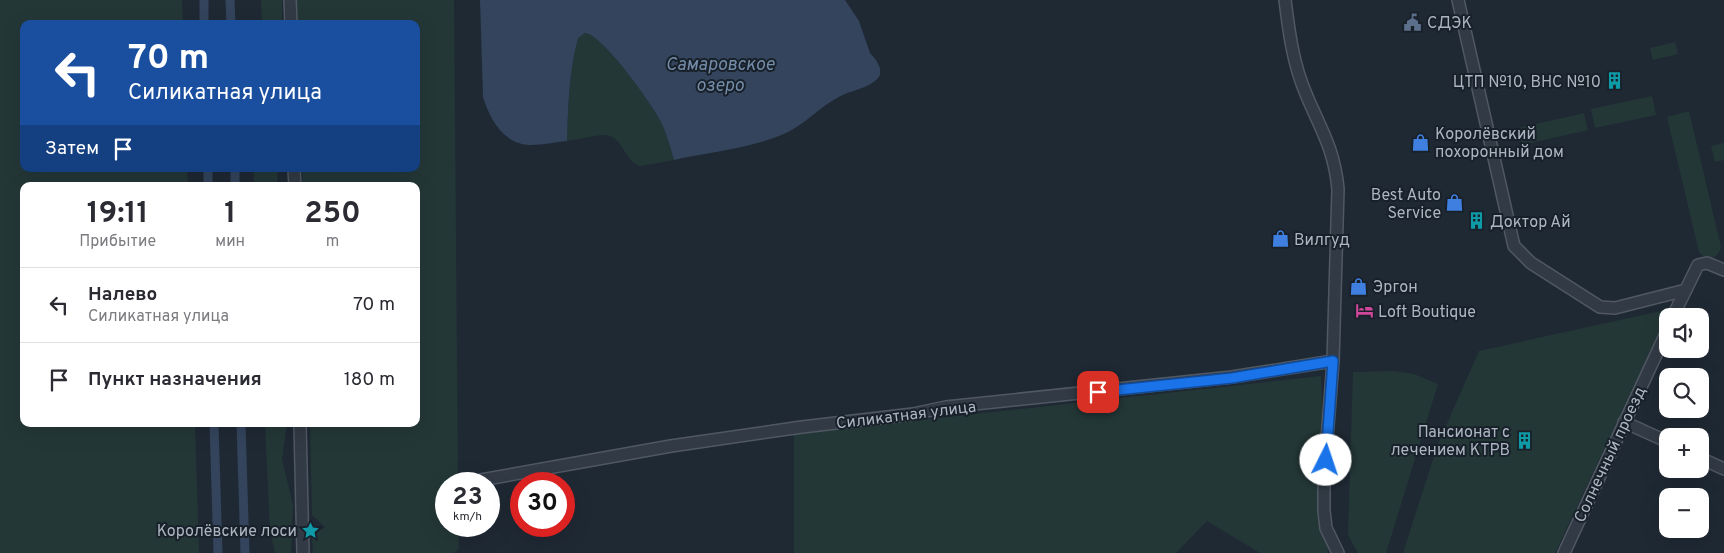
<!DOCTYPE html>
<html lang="ru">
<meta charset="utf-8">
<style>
body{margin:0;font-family:Overpass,sans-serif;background:#f7f7f7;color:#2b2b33;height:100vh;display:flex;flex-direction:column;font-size:19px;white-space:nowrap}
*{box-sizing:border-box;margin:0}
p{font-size:16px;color:#7c7c81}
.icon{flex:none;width:28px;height:28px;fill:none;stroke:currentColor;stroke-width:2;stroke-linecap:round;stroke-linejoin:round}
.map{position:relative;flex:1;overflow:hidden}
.details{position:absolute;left:20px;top:182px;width:400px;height:245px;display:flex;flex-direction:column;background:#fff;border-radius:10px;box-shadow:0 5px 20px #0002}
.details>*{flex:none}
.top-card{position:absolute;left:20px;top:20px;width:400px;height:152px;border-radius:10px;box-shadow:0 5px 20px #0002;background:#1a4fa0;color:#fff;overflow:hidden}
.buttons{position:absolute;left:1659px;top:308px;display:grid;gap:10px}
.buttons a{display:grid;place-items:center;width:50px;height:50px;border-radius:10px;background:#fff;box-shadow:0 5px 20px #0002;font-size:25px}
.speed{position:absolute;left:435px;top:472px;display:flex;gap:10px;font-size:25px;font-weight:700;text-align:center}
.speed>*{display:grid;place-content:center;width:65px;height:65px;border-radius:50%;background:#fff;box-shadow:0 5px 20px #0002;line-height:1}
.speed small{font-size:12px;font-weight:400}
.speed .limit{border:8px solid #d22;background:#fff;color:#111}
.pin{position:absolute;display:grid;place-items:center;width:42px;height:42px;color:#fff;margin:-21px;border-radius:10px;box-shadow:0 2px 8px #0006}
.me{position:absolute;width:55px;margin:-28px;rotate:4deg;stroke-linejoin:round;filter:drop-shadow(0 0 4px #0008)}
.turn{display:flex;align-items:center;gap:18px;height:105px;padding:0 25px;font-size:22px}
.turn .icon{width:65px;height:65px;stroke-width:2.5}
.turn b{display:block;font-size:35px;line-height:42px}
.then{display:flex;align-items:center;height:48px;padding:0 25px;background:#0003;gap:10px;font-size:19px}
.eta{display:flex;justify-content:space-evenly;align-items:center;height:85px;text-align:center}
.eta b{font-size:30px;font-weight:700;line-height:35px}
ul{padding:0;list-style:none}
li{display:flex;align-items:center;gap:15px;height:75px;padding:0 25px;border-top:1px solid #e1e1e2}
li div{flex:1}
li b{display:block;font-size:19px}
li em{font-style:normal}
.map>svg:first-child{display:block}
</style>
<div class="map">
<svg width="1724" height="553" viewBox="0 0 1724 553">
<rect width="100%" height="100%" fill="#1f2934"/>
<path fill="#243737" d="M 0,0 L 182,0 L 183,24 L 24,24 L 24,169 L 187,169 L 188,186 L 24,186 L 24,424 L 195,424 L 199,553 L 0,553 Z
M 261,0 L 282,0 L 282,24 L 262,24 Z
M 296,0 L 454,0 L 458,484 L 446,484 L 446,526 L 458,526 L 459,549 L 454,553 L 313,553 L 312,537 L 325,527 L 312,515 L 310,424 L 416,424 L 416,186 L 303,186 L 302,169 L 416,169 L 416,24 L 297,24 Z
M 585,33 C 602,34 651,103 660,120 C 666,132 670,146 674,160 L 640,166 C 624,162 624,137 606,135 C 599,134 576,140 567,141 C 568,106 569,72 578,38 Z
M 1675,42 L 1678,54 L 1653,60 L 1650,48 Z
M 1652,96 L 1656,115 L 1595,128 L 1591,109 Z
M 1689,111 L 1721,247 C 1719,259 1706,262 1699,252 L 1667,117 Z
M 1584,113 L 1588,130 L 1522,145 L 1518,128 Z
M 1724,143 L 1724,160 L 1715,162 L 1711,146 Z
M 254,169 L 278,169 L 277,186 L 254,186 Z
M 1670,309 L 1555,553 L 1403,553 L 1438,444 L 1479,351 Z
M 1394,371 L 1414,374 L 1438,384 L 1386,553 L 1358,553 L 1348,535 L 1353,372 Z
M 1321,376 L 1328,553 L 1260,553 L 1207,521 L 1176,553 L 794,553 L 794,434 Z
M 265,424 L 287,424 L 282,459 L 293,505 L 291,553 L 275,553 L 270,530 Z"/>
<path fill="#33445c" d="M 480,0 L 845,0 L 859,21 L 870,53 L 876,60 L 880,68 L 880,75 C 873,88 850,90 837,98 C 820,107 807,122 790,131 C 754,149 712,151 674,160 C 670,146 666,132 660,120 C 651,103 602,34 585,33 L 578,38 C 569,72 568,106 567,141 C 555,142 543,145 532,145 C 504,145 490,120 483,97 Z"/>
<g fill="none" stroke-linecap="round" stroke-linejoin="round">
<path stroke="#33445c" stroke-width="9" d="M 204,0 L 204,24
M 230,0 L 231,24
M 208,169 L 208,186
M 235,169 L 235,186
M 214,424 L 218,553
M 241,424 L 245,553"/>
<defs>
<path id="minor" d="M 290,0 L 291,24
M 1285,0 C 1289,32 1293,64 1306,94 C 1321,130 1334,148 1338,189 L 1333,361 L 1324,478 L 1324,511 L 1326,528 L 1338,553
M 1458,0 L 1514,246 L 1531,263 L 1600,307 L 1615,308 L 1686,290
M 294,169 L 295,186
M 1673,316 L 1698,265 L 1707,263 L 1724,270
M 1624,422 L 1668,442
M 300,424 L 303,553
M 1700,458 L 1724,469
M 481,480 L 671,446 L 802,427 L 913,414 L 946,407 L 1232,377 L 1333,361
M 1564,553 L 1668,329"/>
</defs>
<use href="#minor" stroke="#505863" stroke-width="14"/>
<use href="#minor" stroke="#323a45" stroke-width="11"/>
</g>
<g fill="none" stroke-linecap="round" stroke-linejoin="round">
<defs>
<path id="route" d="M 1098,392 L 1232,378 L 1333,361 L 1326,460"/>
</defs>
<use href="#route" stroke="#114b97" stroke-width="12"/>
<use href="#route" stroke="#1a73e8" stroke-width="9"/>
</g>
<defs>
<symbol id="civic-bare" viewBox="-9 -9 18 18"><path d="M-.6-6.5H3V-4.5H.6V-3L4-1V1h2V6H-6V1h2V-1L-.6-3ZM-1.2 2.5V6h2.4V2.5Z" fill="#5c6f8a" stroke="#182029" stroke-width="2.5" paint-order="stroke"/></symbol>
<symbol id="building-bare" viewBox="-9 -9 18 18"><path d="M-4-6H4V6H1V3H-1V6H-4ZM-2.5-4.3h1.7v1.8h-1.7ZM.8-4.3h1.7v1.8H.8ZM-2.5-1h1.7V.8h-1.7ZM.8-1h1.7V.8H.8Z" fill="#0f9aa8" stroke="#182029" stroke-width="2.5" paint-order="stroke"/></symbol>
<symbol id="shop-bare" viewBox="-9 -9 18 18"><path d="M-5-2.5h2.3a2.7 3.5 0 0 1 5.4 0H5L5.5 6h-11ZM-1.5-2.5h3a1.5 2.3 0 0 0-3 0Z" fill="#3f7fe0" stroke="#182029" stroke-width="2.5" paint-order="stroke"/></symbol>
<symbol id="hotel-bare" viewBox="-9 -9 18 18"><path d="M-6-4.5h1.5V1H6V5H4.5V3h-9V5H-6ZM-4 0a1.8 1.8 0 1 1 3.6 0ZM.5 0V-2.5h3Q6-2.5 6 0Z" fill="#d1479c" stroke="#182029" stroke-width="2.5" paint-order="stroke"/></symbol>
<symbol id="sight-bare" viewBox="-9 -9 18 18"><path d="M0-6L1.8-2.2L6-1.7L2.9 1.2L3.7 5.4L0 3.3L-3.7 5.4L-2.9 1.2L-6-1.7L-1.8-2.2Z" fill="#0f9aa8" stroke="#182029" stroke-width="2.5" paint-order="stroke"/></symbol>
</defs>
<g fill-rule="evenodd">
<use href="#civic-bare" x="1400" y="10" width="25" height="25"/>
<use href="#building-bare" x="1602" y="68" width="25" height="25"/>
<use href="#shop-bare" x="1408" y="130" width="25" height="25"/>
<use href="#shop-bare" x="1442" y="190" width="25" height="25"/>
<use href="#building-bare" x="1464" y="208" width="25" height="25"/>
<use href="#shop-bare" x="1268" y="226" width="25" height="25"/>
<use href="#shop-bare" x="1346" y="274" width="25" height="25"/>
<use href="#hotel-bare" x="1352" y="298" width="25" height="25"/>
<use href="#building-bare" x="1512" y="428" width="25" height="25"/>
<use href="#sight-bare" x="298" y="518" width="25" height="25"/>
</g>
<g text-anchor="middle" stroke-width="4" stroke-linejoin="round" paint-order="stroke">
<g font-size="16" fill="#acb5c2" stroke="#182029" text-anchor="start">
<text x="1427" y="28">СДЭК</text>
<text x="1601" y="87" text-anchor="end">ЦТП №10, ВНС №10</text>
<text x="1435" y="139">Королёвский<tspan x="1435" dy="18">похоронный дом</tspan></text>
<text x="1441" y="200" text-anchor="end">Best Auto<tspan x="1441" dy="18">Service</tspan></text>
<text x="1490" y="227">Доктор Ай</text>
<text x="1294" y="245">Вилгуд</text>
<text x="1373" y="292">Эргон</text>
<text x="1378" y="317">Loft Boutique</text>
<text x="1510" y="437" text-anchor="end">Пансионат с<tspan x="1510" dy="18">лечением КТРВ</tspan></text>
<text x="297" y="536" text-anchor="end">Королёвские лоси</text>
</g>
<g font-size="16" fill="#acb5c2" stroke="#182029">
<text transform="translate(906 414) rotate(-7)" y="6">Силикатная улица</text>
<text transform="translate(1609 454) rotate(-65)" y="6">Солнечный проезд</text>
</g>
<g font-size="18" font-style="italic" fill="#748daa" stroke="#182029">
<text x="720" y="70">Самаровское<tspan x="720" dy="21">озеро</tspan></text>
</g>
</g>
</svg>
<div class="buttons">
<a><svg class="icon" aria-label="sound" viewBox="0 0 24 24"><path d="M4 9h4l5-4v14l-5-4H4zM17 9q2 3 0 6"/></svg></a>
<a><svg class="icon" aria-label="search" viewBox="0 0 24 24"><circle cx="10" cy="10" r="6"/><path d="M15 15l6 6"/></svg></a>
<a>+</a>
<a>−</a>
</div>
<div class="speed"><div>23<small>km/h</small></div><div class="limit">30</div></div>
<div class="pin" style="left:1098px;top:392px;background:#d93025"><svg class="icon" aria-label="arrive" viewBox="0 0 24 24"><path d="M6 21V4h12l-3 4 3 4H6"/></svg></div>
<svg class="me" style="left:1326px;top:460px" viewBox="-20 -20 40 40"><circle r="19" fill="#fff"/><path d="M0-13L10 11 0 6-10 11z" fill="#1a73e8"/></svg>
<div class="top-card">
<div class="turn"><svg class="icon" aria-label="left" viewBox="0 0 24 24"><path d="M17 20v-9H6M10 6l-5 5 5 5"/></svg><div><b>70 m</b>Силикатная улица</div></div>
<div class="then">Затем<svg class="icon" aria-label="arrive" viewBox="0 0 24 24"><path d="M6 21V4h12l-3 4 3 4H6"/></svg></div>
</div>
<section class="details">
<div class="eta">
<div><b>19:11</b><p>Прибытие</p></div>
<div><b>1</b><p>мин</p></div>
<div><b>250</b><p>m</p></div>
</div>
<ul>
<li><svg class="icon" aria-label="left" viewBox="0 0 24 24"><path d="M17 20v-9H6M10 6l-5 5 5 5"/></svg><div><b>Налево</b><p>Силикатная улица</p></div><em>70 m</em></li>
<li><svg class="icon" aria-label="arrive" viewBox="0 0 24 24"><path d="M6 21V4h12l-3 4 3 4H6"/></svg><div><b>Пункт назначения</b></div><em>180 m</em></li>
</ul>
</section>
</div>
